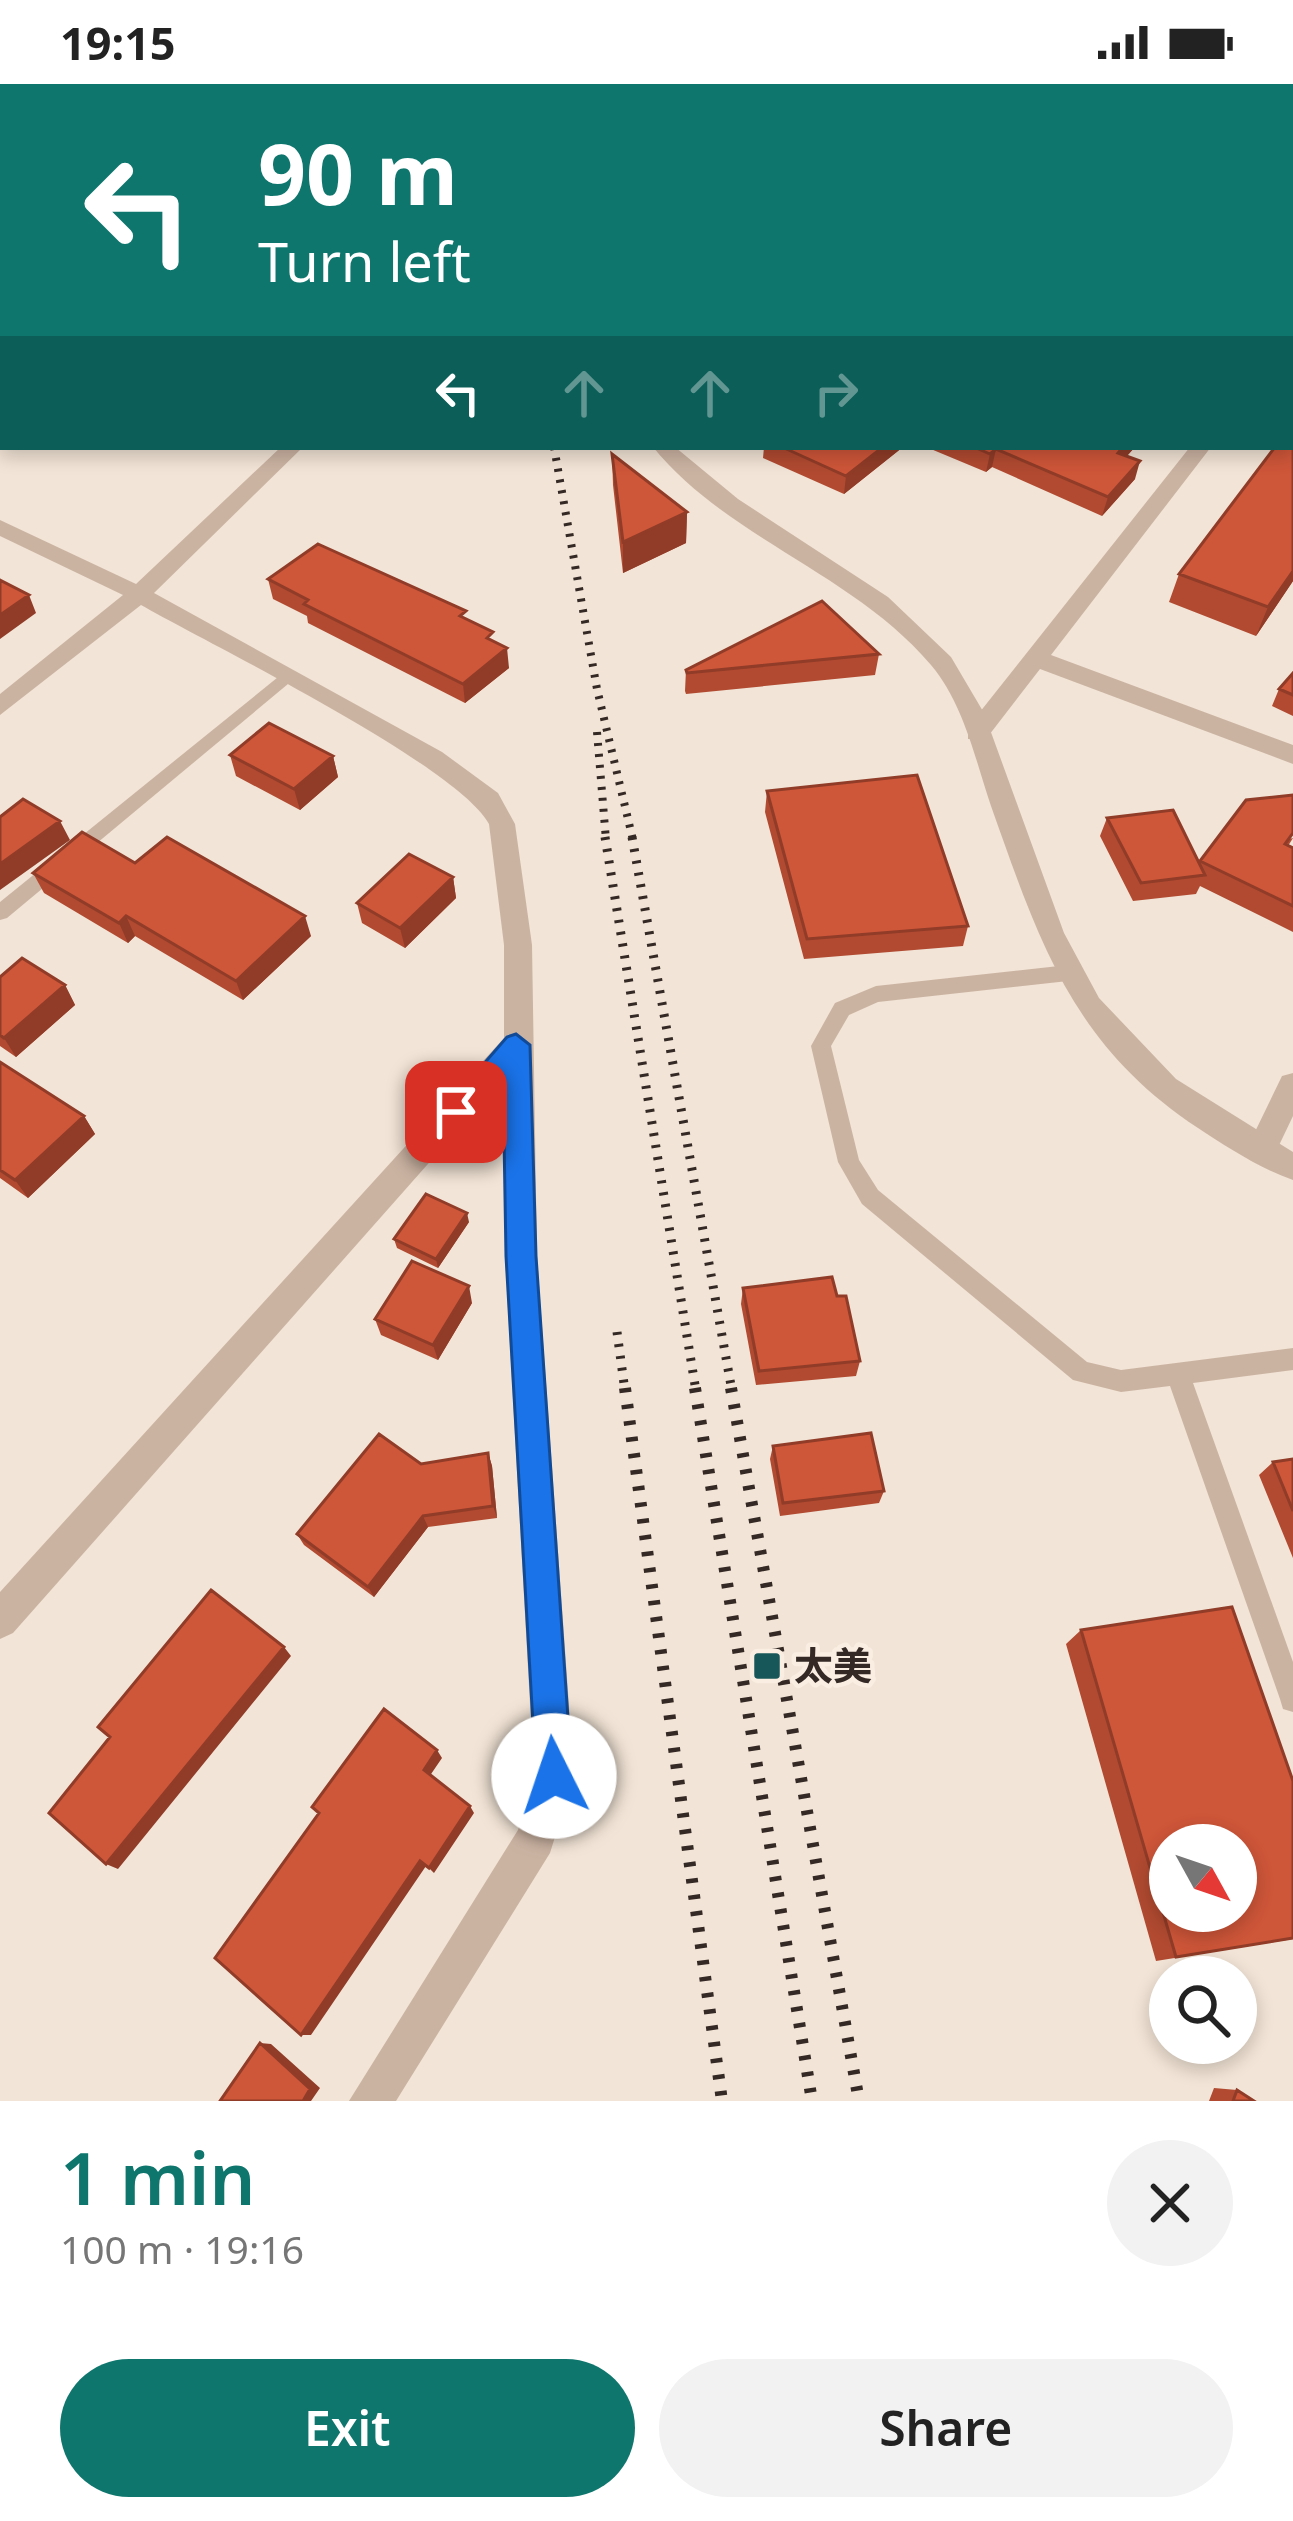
<!DOCTYPE html>
<meta charset="utf-8">
<style>
body{margin:0;font-family:"Noto Sans","Noto Sans JP",sans-serif;background:#f2f2f2;color:#222;height:100vh;display:flex;flex-direction:column;font-size:45px;white-space:nowrap}
*{box-sizing:border-box;margin:0}
p{font-size:39px;color:#767676}
.icon{flex:none;width:66px;height:66px;fill:none;stroke:currentColor;stroke-width:2;stroke-linecap:round;stroke-linejoin:round}
.map{position:relative;height:2017px;overflow:hidden}
.side{display:flex;flex-direction:column;background:#fff;flex:1}
.side>*{flex:none}
.banner{position:absolute;left:0px;top:0px;width:1293px;height:366px;box-shadow:0 6px 18px #0003;background:#0f766e;color:#fff;overflow:hidden}
.needle{width:78px;rotate:130deg}
.fabs{position:absolute;left:1149px;top:1740px;display:grid;gap:24px}
.fabs a{display:grid;place-items:center;width:108px;height:108px;border-radius:50%;background:#fff;box-shadow:0 6px 18px #0003;font-size:60px}
.pin{position:absolute;display:grid;place-items:center;width:102px;height:102px;color:#fff;margin:-51px;border-radius:24px;box-shadow:0 6px 18px #0006}
.me{position:absolute;width:132px;margin:-66px;rotate:356deg;stroke-linejoin:round;filter:drop-shadow(0 0 9px #0008)}
.turn{display:flex;align-items:center;gap:42px;height:252px;padding:0 60px;font-size:54px}
.turn .icon{width:156px;height:156px;stroke-width:2.5}
.turn b{display:block;font-size:84px;line-height:102px}
.lanes{display:flex;align-items:center;height:114px;padding:0 60px;background:#0003;justify-content:center;gap:60px;direction:ltr}
.lanes .off{opacity:.35}
.round{display:grid;place-items:center;flex:none;width:126px;height:126px;border-radius:63px;background:#f2f2f2}
.summary{display:flex;align-items:center;justify-content:space-between;height:204px;padding:0 60px}
h1{font-size:72px;font-weight:600;line-height:90px;color:#0f766e}
.cta{display:flex;gap:24px;margin-top:auto;padding:24px 60px}
.cta a{flex:1;height:138px;border-radius:72px;background:#0f766e;color:#fff;font-size:48px;font-weight:600;line-height:138px;text-align:center}
.cta a+a{background:#f2f2f2;color:#222}
.status{display:flex;justify-content:space-between;align-items:center;height:84px;padding:0 60px;background:#fff;direction:ltr}
.status svg{height:33px;fill:currentColor}
.map>svg:first-child{display:block}
</style>
<div class="status"><b>19:15</b><svg viewBox="0 0 49 12"><path d="M0 12V9h3v3zM5 12V6h3v6zM10 12V3h3v9zM15 12V0h3v12zM26 1h20v11H26zM47 4h2v5h-2z"/></svg></div>
<div class="map">
<svg width="1293" height="2017" viewBox="0 0 1293 2017">
<rect width="100%" height="100%" fill="#f2e4d6"/>
<g fill="none" stroke-linecap="round" stroke-linejoin="round">
<path fill="#cbb3a2" fill-rule="evenodd" d="M 288,585 L 296,591 L 294,595 L 7,834 L 0,836 L 0,818 Z
M 1068,881 L 1078,889 L 1068,897 L 878,918 L 849,931 L 831,962 L 859,1076 L 878,1106 L 1087,1278 L 1121,1286 L 1293,1264 L 1293,1286 L 1193,1299 L 1293,1578 L 1293,1628 L 1283,1625 L 1280,1615 L 1170,1302 L 1121,1308 L 1073,1296 L 862,1120 L 838,1078 L 811,962 L 835,919 L 876,902 Z"/>
<path fill="#cbb3a2" fill-rule="evenodd" d="M 3,38 L 3,49 L 0,50 L 0,39 Z
M 1290,186 L 1293,187 L 1293,199 L 1290,198 Z
M 0,229 L 3,230 L 3,243 L 0,242 Z
M 1293,239 L 1293,254 L 1290,255 L 1290,240 Z
M 281,363 L 303,363 L 154,509 L 442,668 L 498,709 L 515,740 L 532,861 L 537,1172 L 574,1692 L 550,1769 L 396,2017 L 349,2017 L 518,1746 L 534,1692 L 505,1172 L 504,994 L 13,1549 L 0,1555 L 0,1508 L 504,954 L 504,861 L 489,740 C 457,681 211,561 141,521 L 0,631 L 0,610 L 123,511 L 0,452 L 0,436 L 136,500 Z
M 1190,363 L 1211,363 L 1051,571 L 1293,661 L 1293,680 L 1040,585 L 986,655 L 968,655 L 968,643 Z
M 1293,989 L 1293,1032 L 1272,1076 L 1261,1080 L 1250,1076 L 1246,1067 L 1250,1058 L 1282,992 Z"/>
<path fill="#cbb3a2" fill-rule="evenodd" d="M 819,0 L 837,0 L 817,3 Z
M 653,363 L 675,363 L 738,415 L 888,513 L 951,573 L 984,629 L 1064,849 L 1099,914 L 1176,995 L 1293,1068 L 1293,1096 C 1259,1084 1227,1063 1198,1044 C 1072,961 1039,857 991,722 C 975,675 964,620 931,581 C 853,489 728,455 653,363 Z"/>
<path stroke="#352925" stroke-width="8" stroke-dasharray="3 8" stroke-linecap="butt" d="M 554,363 L 597,605 L 633,756
M 597,648 L 606,756"/>
<path stroke="#352925" stroke-width="9" stroke-dasharray="3 9" stroke-linecap="butt" d="M 605,753 L 696,1307
M 632,753 L 732,1307
M 617,1248 L 625,1307"/>
<path stroke="#352925" stroke-width="12" stroke-dasharray="4.5 12" stroke-linecap="butt" d="M 625,1304 L 722,2017
M 695,1304 L 812,2017
M 731,1304 L 859,2017"/>
</g>
<path fill="#b14a31" d="M 41,0 L 461,0 L 462,3 L 49,3 Z
M 567,0 L 691,0 L 687,3 L 577,3 Z
M 1221,0 L 1293,0 L 1293,19 L 1290,18 L 1290,3 L 1232,3 Z
M 1293,355 L 1293,497 L 1256,552 L 1169,518 L 1179,490 Z
M 764,363 L 903,363 L 844,410 L 763,374 Z
M 926,363 L 1135,363 L 1127,372 L 1135,395 L 1102,432 L 992,383 L 986,388 Z
M 612,370 L 687,428 L 686,459 L 623,489 L 613,401 Z
M 268,495 L 467,536 L 494,558 L 509,584 L 465,619 L 308,539 L 307,532 L 273,515 Z
M 879,570 L 875,591 L 686,610 L 685,607 L 686,586 Z
M 1293,589 L 1293,632 L 1272,622 L 1279,605 Z
M 230,671 L 333,672 L 338,693 L 300,726 L 236,692 Z
M 767,707 L 968,842 L 963,862 L 804,875 L 765,728 Z
M 1107,734 L 1199,780 L 1200,777 L 1293,754 L 1288,762 L 1293,764 L 1293,848 L 1200,802 L 1196,810 L 1133,817 L 1100,752 Z
M 135,779 L 311,852 L 243,916 L 135,852 L 128,859 L 44,809 L 33,789 Z
M 453,793 L 456,814 L 405,864 L 362,839 L 357,819 Z
M 0,893 L 65,901 L 75,921 L 16,973 L 0,962 Z
M 0,978 L 84,1032 L 95,1050 L 28,1114 L 0,1094 Z
M 469,1138 L 438,1184 L 397,1164 L 394,1155 Z
M 743,1204 L 837,1212 L 860,1277 L 856,1292 L 756,1301 L 741,1220 Z
M 472,1219 L 438,1276 L 381,1251 L 375,1235 Z
M 773,1362 L 884,1407 L 879,1419 L 780,1432 L 770,1375 Z
M 488,1369 L 492,1382 L 497,1434 L 428,1443 L 374,1513 L 304,1461 L 297,1450 L 421,1380 Z
M 1293,1375 L 1293,1474 L 1259,1391 L 1273,1378 Z
M 1081,1546 L 1293,1855 L 1156,1877 L 1066,1560 Z
M 1214,2004 L 1237,2006 L 1254,2017 L 1209,2017 Z"/>
<path fill="#903c28" d="M 669,0 L 691,0 L 687,3 L 664,3 Z
M 1146,0 L 1171,0 L 1167,3 L 1143,3 Z
M 883,363 L 903,363 L 844,410 L 846,392 Z
M 1123,363 L 1135,363 L 1113,387 L 1118,369 Z
M 996,365 L 992,383 L 986,388 L 990,370 Z
M 1140,377 L 1135,395 L 1102,432 L 1108,413 Z
M 687,428 L 686,459 L 623,489 L 623,458 Z
M 1293,487 L 1293,497 L 1256,552 L 1268,523 Z
M 29,511 L 36,529 L 0,555 L 0,531 Z
M 507,564 L 509,584 L 465,619 L 463,600 Z
M 333,672 L 338,693 L 300,726 L 294,705 Z
M 60,737 L 70,756 L 0,806 L 0,780 Z
M 453,793 L 456,814 L 405,864 L 400,844 Z
M 126,832 L 135,852 L 128,859 L 119,839 Z
M 305,832 L 311,852 L 243,916 L 236,897 Z
M 65,901 L 75,921 L 16,973 L 4,954 Z
M 84,1032 L 95,1050 L 28,1114 L 15,1096 Z
M 467,1129 L 469,1138 L 438,1184 L 436,1175 Z
M 469,1202 L 472,1219 L 438,1276 L 433,1261 Z
M 488,1369 L 492,1382 L 497,1434 L 493,1422 Z
M 423,1432 L 428,1443 L 374,1513 L 368,1503 Z
M 284,1563 L 291,1572 L 118,1785 L 106,1780 Z
M 437,1666 L 442,1674 L 429,1693 L 424,1686 Z
M 470,1722 L 474,1729 L 434,1789 L 429,1784 Z
M 420,1777 L 426,1782 L 311,1951 L 301,1951 Z
M 260,1959 L 271,1960 L 320,2004 L 311,2017 L 303,2017 Z"/>
<path fill="#ce5639" stroke="#903c28" stroke-width="3" fill-rule="evenodd" d="M 78,0 L 461,0 L 462,3 L 87,3 Z
M 616,0 L 669,0 L 664,3 L 626,3 Z
M 873,0 L 1146,0 L 1143,3 L 869,3 Z
M 3,97 L 3,208 L 0,207 L 0,99 Z
M 1290,354 L 1293,355 L 1293,487 L 1268,523 L 1179,490 L 1275,363 L 1290,363 Z
M 782,363 L 883,363 L 846,392 Z
M 974,363 L 1123,363 L 1118,369 L 1140,377 L 1108,413 L 996,365 L 990,370 Z
M 612,370 L 687,428 L 623,458 Z
M 318,460 L 466,527 L 460,532 L 493,548 L 487,554 L 507,564 L 463,600 L 304,520 L 308,516 L 268,495 Z
M 0,496 L 29,511 L 0,531 Z
M 822,517 L 879,570 L 687,589 L 686,586 Z
M 1293,589 L 1293,611 L 1279,605 Z
M 269,639 L 333,672 L 294,705 L 230,671 Z
M 917,691 L 968,842 L 807,855 L 767,707 Z
M 1293,711 L 1293,749 L 1285,760 L 1293,764 L 1293,822 L 1200,777 L 1246,716 Z
M 23,715 L 60,737 L 0,780 L 0,733 Z
M 1173,726 L 1205,791 L 1141,799 L 1107,734 Z
M 82,748 L 135,779 L 167,753 L 305,832 L 236,897 L 126,832 L 119,839 L 33,789 Z
M 409,770 L 453,793 L 400,844 L 357,819 Z
M 22,874 L 65,901 L 4,954 L 0,951 L 0,893 Z
M 0,978 L 84,1032 L 15,1096 L 0,1086 Z
M 426,1110 L 467,1129 L 436,1175 L 394,1155 Z
M 412,1177 L 469,1202 L 433,1261 L 375,1235 Z
M 832,1193 L 837,1212 L 846,1212 L 860,1277 L 759,1287 L 743,1204 Z
M 871,1349 L 884,1407 L 783,1419 L 773,1362 Z
M 379,1350 L 421,1380 L 488,1369 L 493,1422 L 423,1432 L 368,1503 L 297,1450 Z
M 1293,1375 L 1293,1427 L 1273,1378 Z
M 211,1506 L 284,1563 L 106,1780 L 49,1729 L 110,1653 L 98,1643 Z
M 1232,1523 L 1293,1697 L 1293,1854 L 1176,1873 L 1081,1546 ZM 1170,1761 L 1236,1761 L 1236,1827 L 1170,1827 Z
M 384,1625 L 437,1666 L 424,1686 L 470,1722 L 429,1784 L 420,1777 L 301,1951 L 215,1874 L 319,1729 L 312,1723 Z
M 260,1959 L 310,2005 L 303,2017 L 220,2017 Z
M 1237,2006 L 1254,2017 L 1233,2017 Z"/>
<path fill="#1a73e8" stroke="#114b97" stroke-width="3" d="M 516,950 L 530,961 L 536,1172 L 572,1692 L 567,1705 L 554,1710 L 542,1705 L 536,1692 L 506,1172 L 503,994 L 465,1037 L 446,1037 L 442,1028 L 507,953 Z"/>
<rect fill="#185759" stroke="#faeee3" stroke-width="4.5" x="752" y="1567" width="30" height="30" rx="6"/>
<g text-anchor="middle" stroke-width="9" stroke-linejoin="round" paint-order="stroke">
<g font-size="39" font-weight="bold" fill="#352925" stroke="#faeee3" text-anchor="start">
<text x="794" y="1596">太美</text>
</g>
</g>
</svg>
<div class="fabs">
<a><svg class="needle" viewBox="-14 -14 28 28"><path d="M0-13l5 13h-10z" fill="#e53935"/><path d="M0 13l5-13h-10z" fill="#767676"/></svg></a>
<a><svg class="icon" aria-label="search" viewBox="0 0 24 24"><circle cx="10" cy="10" r="6"/><path d="M15 15l6 6"/></svg></a>
</div>
<div class="pin" style="left:456px;top:1028px;background:#d93025"><svg class="icon" aria-label="arrive" viewBox="0 0 24 24"><path d="M6 21V4h12l-3 4 3 4H6"/></svg></div>
<svg class="me" style="left:554px;top:1692px" viewBox="-20 -20 40 40"><circle r="19" fill="#fff"/><path d="M0-13L10 11 0 6-10 11z" fill="#1a73e8"/></svg>
<div class="banner">
<div class="turn"><svg class="icon" aria-label="left" viewBox="0 0 24 24"><path d="M17 20v-9H6M10 6l-5 5 5 5"/></svg><div><b>90 m</b>Turn left</div></div>
<div class="lanes"><svg class="icon" aria-label="left" viewBox="0 0 24 24"><path d="M17 20v-9H6M10 6l-5 5 5 5"/></svg><svg class="icon off" aria-label="ahead" viewBox="0 0 24 24"><path d="M12 20V5M6 11l6-6 6 6"/></svg><svg class="icon off" aria-label="ahead" viewBox="0 0 24 24"><path d="M12 20V5M6 11l6-6 6 6"/></svg><svg class="icon off" aria-label="right" viewBox="0 0 24 24"><path d="M7 20v-9h11M14 6l5 5-5 5"/></svg></div>
</div>
</div>
<section class="side">
<div class="summary"><div><h1>1 min</h1><p>100 m · 19:16</p></div><a class="round"><svg class="icon" aria-label="close" viewBox="0 0 24 24"><path d="M6 6l12 12M18 6L6 18"/></svg></a></div>
<div class="cta"><a>Exit</a><a>Share</a></div>
</section>
